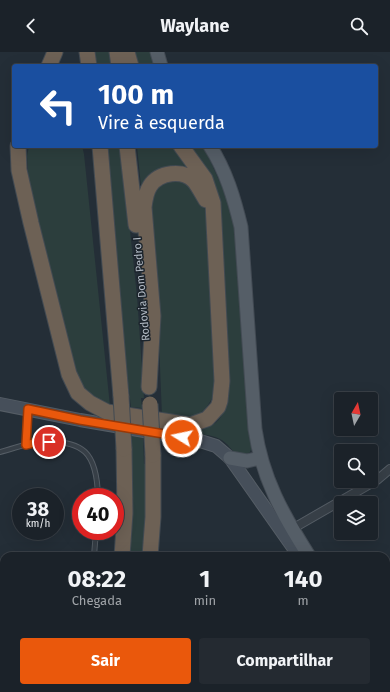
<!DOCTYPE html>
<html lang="pt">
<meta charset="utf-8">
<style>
body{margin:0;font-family:"Fira Sans",sans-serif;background:#242a31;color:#f1f3f6;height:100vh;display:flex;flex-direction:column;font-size:15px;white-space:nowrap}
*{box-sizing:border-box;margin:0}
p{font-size:13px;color:#a0a4a8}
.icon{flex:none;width:22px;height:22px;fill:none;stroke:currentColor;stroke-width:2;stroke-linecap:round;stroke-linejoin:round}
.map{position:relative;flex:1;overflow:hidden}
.details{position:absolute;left:0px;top:500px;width:390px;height:140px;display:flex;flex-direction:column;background:#1b2229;border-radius:12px 12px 0 0;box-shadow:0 4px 16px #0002,0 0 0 1px #393f46}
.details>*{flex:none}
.banner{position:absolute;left:12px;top:12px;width:366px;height:84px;border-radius:4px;box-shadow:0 4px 16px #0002,0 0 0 1px #393f46;background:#1a4fa0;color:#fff;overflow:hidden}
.needle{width:26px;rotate:9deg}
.buttons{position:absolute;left:334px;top:340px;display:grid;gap:8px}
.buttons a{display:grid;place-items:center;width:44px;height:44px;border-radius:4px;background:#1b2229;box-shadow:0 4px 16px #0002,0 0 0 1px #393f46;font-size:20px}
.speed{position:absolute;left:12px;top:436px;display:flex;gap:8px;font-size:20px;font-weight:700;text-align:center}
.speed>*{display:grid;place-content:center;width:52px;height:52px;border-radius:50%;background:#1b2229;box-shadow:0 4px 16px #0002,0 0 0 1px #393f46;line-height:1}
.speed small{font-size:10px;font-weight:400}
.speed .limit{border:6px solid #d22;background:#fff;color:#111}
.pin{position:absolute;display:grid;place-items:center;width:34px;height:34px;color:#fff;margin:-17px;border:2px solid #fff;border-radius:50%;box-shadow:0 1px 4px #0007}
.me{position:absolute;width:44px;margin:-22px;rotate:280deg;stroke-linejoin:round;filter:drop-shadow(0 0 3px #0008)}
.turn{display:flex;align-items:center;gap:14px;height:84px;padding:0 20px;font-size:18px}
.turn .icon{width:52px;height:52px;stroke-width:2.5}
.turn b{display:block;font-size:28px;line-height:34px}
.eta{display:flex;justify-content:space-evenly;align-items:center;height:68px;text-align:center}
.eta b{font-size:24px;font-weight:700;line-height:28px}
.action{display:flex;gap:8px;margin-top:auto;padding:8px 20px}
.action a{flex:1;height:46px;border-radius:4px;background:#ea580c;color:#fff;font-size:16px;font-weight:700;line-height:46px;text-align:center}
.action a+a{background:#242a31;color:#f1f3f6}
header{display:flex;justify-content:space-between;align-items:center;height:52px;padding:0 20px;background:#1b2229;font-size:18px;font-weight:700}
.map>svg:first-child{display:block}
</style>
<header><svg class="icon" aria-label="back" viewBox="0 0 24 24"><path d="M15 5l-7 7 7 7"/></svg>Waylane<svg class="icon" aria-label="search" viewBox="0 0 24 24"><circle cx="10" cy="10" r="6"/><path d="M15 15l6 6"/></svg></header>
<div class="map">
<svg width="390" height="640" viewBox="0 0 390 640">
<rect width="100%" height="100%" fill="#242e37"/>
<path fill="#2c3e3d" d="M 95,0 L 111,0 L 113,14 L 97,14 Z
M 132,0 L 150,0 L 155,14 L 136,14 Z
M 29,94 L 82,94 L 84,102 L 110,354 C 101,351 90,345 84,338 C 74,327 67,292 66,278 L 29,132 L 27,104 Z
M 106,94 L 121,94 L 137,244 L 144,346 L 141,346 L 142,356 L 131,355 L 129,339 L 127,338 L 118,213 Z
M 137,94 L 175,94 L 190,114 L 189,118 C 166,112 157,117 141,134 Z
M 189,94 L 202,94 L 209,106 L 227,146 L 237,184 L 252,395 L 250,400 L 246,403 C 229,402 233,394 220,387 C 210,382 197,382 185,380 C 213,378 225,370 228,341 L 219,163 Z
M 174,127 L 189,132 L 202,150 L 206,161 L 215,339 C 211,351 201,366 187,367 C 180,368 170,365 162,364 L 158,265 L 149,159 L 153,140 L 158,134 Z
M 132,381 L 143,383 L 144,412 L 146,412 L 147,428 L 144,504 L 128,504 L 130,400 L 132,400 Z"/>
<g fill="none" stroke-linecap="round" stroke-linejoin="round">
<defs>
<path id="lane" d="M 26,393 L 28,359
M 0,400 C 13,397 27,391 39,390 C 84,387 97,401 98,445
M 94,504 L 96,479
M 73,640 L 73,636"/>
<path id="street" d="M 292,477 L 377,428 L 390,417"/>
<path id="secondary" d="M 0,352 L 80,368 L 197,388 L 216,394 L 230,406 L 299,504"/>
<path id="primary" d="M 157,0 L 161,14
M 210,94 C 226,119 234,146 241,175 L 255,377 C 262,426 283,463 309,504
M 230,406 L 247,409 L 260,406
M 386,618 L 390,623"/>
<path id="highway" d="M 87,0 L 89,14
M 117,0 L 119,14
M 127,0 L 131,14
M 49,14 L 55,0
M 18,94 L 19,118 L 31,171 L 69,322 L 78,341 L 90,351 L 107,360 L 190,373 L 207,367 L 218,355 L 220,349 L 222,329 L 213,151 L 205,127 L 181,94
M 100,94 L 121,344
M 127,94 L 136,173
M 149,335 L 153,264 L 144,155 C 145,147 146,140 150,134 C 159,120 183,117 194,129 C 199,135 202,142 206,148
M 122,504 L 125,461 L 124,397
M 150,504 L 153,465 L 153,403
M 104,640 L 104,636
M 132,640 L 132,636
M 149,640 L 149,636"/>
</defs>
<use href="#lane" stroke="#555d65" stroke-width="6"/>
<use href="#street" stroke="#555d65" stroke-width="10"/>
<use href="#secondary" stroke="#555d65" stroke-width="14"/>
<use href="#primary" stroke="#434b54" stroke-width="15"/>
<use href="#highway" stroke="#424a52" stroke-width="17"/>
<use href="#lane" stroke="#373f47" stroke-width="4"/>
<use href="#street" stroke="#373f47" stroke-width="8"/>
<use href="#secondary" stroke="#464f5a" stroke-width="12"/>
<use href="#primary" stroke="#555e67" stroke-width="13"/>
<use href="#highway" stroke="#6d6155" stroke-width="15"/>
<defs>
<path id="highway-bridge" d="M 121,344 L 124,397
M 150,352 L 153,403"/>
</defs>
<use href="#highway-bridge" stroke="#424a52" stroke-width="17" stroke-linecap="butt"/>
<use href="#highway-bridge" stroke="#6d6155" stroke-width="15"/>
</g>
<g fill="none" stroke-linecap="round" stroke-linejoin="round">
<defs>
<path id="route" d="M 49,390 L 38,390 L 26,393 L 28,357 L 80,368 L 182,385"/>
</defs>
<use href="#route" stroke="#983908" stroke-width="10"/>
<use href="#route" stroke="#ea580c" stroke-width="7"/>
</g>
<g text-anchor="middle" stroke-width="3" stroke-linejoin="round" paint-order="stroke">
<g font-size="11" fill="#b2bac4" stroke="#1c242c">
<text transform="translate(141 237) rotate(-95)" y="4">Rodovia Dom Pedro I</text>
</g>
</g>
</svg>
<div class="buttons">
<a><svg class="needle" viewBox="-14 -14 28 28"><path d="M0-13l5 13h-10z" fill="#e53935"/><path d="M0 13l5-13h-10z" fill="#a0a4a8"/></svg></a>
<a><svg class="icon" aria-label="search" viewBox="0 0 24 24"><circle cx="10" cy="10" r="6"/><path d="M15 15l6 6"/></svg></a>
<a><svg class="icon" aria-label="layers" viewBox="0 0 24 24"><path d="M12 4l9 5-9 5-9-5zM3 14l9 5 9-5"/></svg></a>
</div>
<div class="speed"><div>38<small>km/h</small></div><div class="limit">40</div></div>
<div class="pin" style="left:49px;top:390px;background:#d93025"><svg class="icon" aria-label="arrive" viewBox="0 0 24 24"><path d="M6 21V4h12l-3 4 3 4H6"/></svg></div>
<svg class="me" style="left:182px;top:385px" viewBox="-20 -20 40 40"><circle r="17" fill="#ea580c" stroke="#fff" stroke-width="3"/><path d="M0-11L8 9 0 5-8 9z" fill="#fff"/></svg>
<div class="banner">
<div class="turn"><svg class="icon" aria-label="left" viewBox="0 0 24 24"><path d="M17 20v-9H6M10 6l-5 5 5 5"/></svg><div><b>100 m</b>Vire à esquerda</div></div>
</div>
<section class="details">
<div class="eta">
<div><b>08:22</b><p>Chegada</p></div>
<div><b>1</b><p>min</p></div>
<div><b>140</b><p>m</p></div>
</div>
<div class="action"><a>Sair</a><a>Compartilhar</a></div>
</section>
</div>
